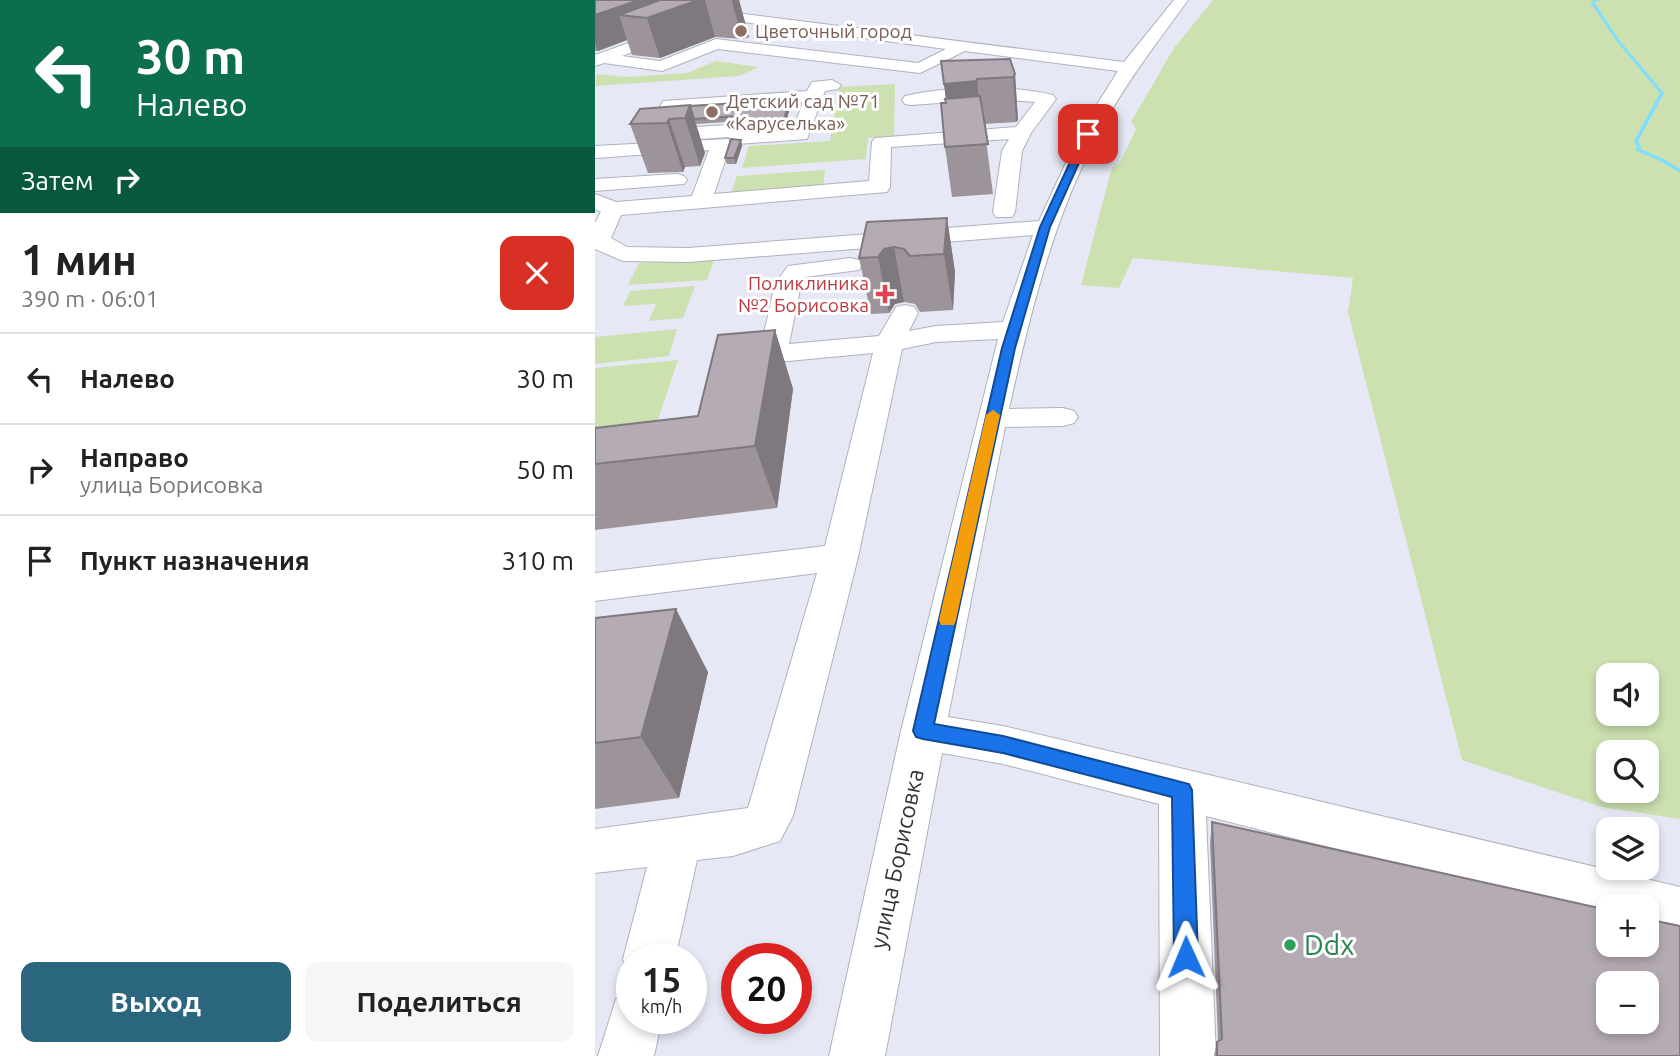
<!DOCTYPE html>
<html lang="ru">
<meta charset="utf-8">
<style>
body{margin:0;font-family:Ubuntu,sans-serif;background:#f6f6f6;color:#222;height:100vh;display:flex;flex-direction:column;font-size:26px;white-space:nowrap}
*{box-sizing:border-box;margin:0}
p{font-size:23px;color:#767676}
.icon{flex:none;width:38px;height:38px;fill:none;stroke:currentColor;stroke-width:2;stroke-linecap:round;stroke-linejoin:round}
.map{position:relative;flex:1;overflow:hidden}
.sheet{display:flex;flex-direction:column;background:#fff;width:595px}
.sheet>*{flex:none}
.banner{background:#0b6e4f;color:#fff;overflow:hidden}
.buttons{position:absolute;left:1001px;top:663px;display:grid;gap:14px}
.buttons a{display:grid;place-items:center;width:63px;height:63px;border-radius:14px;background:#fff;box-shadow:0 4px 10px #0003;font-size:35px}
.speed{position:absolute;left:21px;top:943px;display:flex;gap:14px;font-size:35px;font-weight:700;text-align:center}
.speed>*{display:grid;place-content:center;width:91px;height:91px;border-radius:50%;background:#fff;box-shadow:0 4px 10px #0003;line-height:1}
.speed small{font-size:18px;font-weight:400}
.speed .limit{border:10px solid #d22;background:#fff;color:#111}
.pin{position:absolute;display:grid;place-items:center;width:60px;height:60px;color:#fff;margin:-30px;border-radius:14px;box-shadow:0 4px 10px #0006}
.me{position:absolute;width:77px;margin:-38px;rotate:359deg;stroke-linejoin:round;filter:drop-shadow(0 0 5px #0008)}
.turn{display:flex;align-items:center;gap:24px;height:147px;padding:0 21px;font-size:32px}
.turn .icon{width:91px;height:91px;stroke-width:2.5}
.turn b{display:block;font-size:49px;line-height:60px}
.then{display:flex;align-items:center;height:66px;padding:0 21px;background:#0003;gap:14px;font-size:26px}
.round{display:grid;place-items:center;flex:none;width:74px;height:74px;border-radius:14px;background:#f6f6f6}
.headline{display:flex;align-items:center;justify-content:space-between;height:119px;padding:0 21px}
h1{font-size:42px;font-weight:600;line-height:52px}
.cta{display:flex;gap:14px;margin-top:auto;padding:14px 21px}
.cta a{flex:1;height:80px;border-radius:14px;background:#2a667d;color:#fff;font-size:28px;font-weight:600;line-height:80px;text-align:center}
.cta a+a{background:#f6f6f6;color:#222}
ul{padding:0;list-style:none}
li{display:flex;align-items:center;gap:21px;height:91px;padding:0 21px;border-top:2px solid #e0e0e0}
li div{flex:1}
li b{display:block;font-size:26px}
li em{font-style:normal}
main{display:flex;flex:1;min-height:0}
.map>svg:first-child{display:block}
</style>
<main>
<section class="sheet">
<div class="banner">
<div class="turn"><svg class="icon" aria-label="left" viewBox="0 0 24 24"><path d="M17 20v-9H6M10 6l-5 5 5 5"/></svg><div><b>30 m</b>Налево</div></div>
<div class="then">Затем<svg class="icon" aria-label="right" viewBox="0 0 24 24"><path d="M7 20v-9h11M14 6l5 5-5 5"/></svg></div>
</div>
<div class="headline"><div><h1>1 мин</h1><p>390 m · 06:01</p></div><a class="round" style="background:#d93025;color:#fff"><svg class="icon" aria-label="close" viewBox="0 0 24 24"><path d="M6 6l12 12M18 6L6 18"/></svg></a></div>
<ul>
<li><svg class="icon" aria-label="left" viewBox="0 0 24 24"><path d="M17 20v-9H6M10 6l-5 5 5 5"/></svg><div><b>Налево</b></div><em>30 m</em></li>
<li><svg class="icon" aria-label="right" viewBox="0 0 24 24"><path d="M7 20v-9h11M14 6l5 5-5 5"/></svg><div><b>Направо</b><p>улица Борисовка</p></div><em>50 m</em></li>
<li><svg class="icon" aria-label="arrive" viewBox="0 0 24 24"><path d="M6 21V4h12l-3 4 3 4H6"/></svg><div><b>Пункт назначения</b></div><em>310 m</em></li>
</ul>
<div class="cta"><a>Выход</a><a>Поделиться</a></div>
</section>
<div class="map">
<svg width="1085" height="1056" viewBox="0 0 1085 1056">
<rect width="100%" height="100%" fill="#e6e9f5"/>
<path fill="#cce0b0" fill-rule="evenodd" d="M 618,0 L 1085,0 L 1085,819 L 1006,807 L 867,760 L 753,312 L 758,278 L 538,258 L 524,288 L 486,285 L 517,167 L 525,163 L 541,129 L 536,122 L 579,48 ZM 1013,676 L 1052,676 L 1052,714 L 1013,714 ZM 1013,752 L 1052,752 L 1052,791 L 1013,791 Z
M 121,61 L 164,67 L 144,76 L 0,86 L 2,74 L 31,77 L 92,73 Z
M 300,84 L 299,136 L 273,138 L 271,159 L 147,168 L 154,146 L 235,141 L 244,87 Z
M 230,170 L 228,187 L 136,193 L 142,176 Z
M 120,258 L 112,280 L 33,285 L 44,263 Z
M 100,286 L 88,318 L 54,321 L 61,304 L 28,306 L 35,291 Z
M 82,329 L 74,356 L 0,364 L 0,337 Z
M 83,360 L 60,429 L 0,435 L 0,368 Z"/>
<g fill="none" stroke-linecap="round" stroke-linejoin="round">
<path fill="#7fddfe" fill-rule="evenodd" d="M 1000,0 L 1006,0 L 999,2 L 1025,41 L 1069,93 L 1043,141 L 1046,147 L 1045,149 L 1069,159 L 1085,169 L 1085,173 L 1065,161 L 1040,150 L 1042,147 L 1039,141 L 1065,93 L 1023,43 L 995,2 Z"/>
<defs>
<path id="minor" d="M 579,0 L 593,0 C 562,43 531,82 506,129 C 459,215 435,313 414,409 L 468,408 L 479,411 L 483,417 L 479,423 L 468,426 L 410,427 L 353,717 L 408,726 L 1085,887 L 1085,937 L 1052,928 L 1052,906 L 1013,906 L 1013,918 L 611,816 L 621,1056 L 565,1056 L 564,804 L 408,764 L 347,753 L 290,1056 L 234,1056 L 306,731 L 403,339 L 341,342 L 307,349 L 263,557 L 198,816 L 185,841 L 138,856 L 102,860 L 80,959 L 37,959 L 35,978 L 28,959 L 52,867 L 0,873 L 0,829 L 153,808 L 222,573 L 0,601 L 0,573 L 230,546 L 278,353 L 140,366 L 130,364 L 126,358 L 130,352 L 166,347 L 180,284 L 193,266 L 255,258 L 264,260 L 267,265 L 264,270 L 210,277 L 206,284 L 194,344 L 284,336 L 301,307 L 310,305 L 319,307 L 323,313 L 314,331 L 341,326 L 408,322 L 438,235 L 93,262 L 28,261 L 0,249 L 0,223 L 6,212 L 0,209 L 0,194 L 21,202 L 97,196 L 114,150 L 0,158 L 0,146 L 133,139 L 136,143 L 119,194 L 274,181 L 277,142 L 280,138 L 421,127 L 440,102 L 401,99 L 316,105 L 310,104 L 307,100 L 310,96 C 351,86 417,85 458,95 L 461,99 L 436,133 L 427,151 L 420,212 L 417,217 L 401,217 L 398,212 L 407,151 L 414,139 L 296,147 L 295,187 L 292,192 L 26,215 L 16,238 L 32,247 L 93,248 L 444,221 L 486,130 L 523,71 L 370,51 L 325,73 L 123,49 L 67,71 L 9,63 L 0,66 L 0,55 L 78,27 L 85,31 L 83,34 L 27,56 L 65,61 L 121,39 L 323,63 L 351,49 L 96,15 L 96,9 L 101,8 L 529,62 Z
M 237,80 L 246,85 L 243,89 L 230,91 L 212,139 L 143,144 L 136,142 L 134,137 L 59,142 L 49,136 L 68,101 L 212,91 L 217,82 ZM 208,102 L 198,130 L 155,132 L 153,126 L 146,124 L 72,129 L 81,110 Z
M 82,174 L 89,176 L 92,180 L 89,184 L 0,191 L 0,179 Z
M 37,992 L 37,1018 L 67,1018 L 59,1056 L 3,1056 L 21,999 Z"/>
</defs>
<use href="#minor" stroke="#aeb2bd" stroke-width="2"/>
<use href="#minor" fill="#fff" fill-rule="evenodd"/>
</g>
<path fill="#9c939b" d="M 0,0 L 63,1 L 65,0 L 144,0 L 154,37 L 147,39 L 120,37 L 65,58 L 37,55 L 32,40 L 3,51 L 0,51 Z
M 346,61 L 420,74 L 423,120 L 421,122 L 389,124 L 398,194 L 357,197 L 350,147 L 351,99 Z
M 196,105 L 189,128 L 157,129 L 154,123 L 146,121 L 101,124 L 110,153 L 105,166 L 90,167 L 88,172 L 53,173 L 35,124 L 45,109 Z
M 146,140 L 147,146 L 141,164 L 132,164 L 130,158 Z
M 352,218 L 360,272 L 358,310 L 325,312 L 320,304 L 309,302 L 300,304 L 294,313 L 276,314 L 264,258 Z
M 180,330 L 198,389 L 182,508 L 0,530 L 0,428 L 103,416 Z
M 0,618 L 113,672 L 84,798 L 0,809 Z
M 617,822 L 1085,1056 L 619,1056 L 622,1042 L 623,1041 L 615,843 Z"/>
<path fill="#7f787e" d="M 24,0 L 62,0 L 66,13 L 103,0 L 110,0 L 120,37 L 65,58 L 52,18 L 24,15 L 32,40 L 3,51 L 0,43 L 0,15 Z
M 138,0 L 144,0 L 154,37 L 147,39 L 137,1 Z
M 420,74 L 423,120 L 421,122 L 418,77 Z
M 382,81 L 387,127 L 355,130 L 349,84 Z
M 195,100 L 196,105 L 189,128 L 188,122 Z
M 95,105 L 110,153 L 105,166 L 90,118 Z
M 74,119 L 90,167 L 88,172 L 72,123 Z
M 146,140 L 147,146 L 141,164 L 139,158 Z
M 352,218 L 360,272 L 358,310 L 349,254 Z
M 299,247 L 309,302 L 300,304 L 294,313 L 283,257 L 289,249 Z
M 180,330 L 198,389 L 182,508 L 160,446 Z
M 81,609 L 113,672 L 84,798 L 46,737 Z"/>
<path fill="#b5abb4" stroke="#7f787e" stroke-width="2" fill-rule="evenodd" d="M 0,0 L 44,0 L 0,15 Z
M 65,0 L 103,0 L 52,18 L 24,15 Z
M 415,59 L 420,74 L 418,77 L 382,79 L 382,81 L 349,84 L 346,61 Z
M 385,96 L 393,144 L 350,147 L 346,103 L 351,103 L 350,99 Z
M 195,100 L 188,122 L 155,124 L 152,118 L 144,116 L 99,119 L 95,106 Z
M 95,105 L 90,118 L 74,119 L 72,123 L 35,124 L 45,109 Z
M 136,139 L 146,140 L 139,158 L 130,158 Z
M 352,218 L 349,254 L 315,256 L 309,249 L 299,247 L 289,249 L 283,257 L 264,258 L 272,222 Z
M 180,330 L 160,446 L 0,464 L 0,428 L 103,416 L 123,335 Z
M 81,609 L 46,737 L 0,743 L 0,618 Z
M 617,822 L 1013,910 L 1013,945 L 1052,945 L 1052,919 L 1085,926 L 1085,1056 L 622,1056 L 622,1042 L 627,1039 ZM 1013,984 L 1052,984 L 1052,1022 L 1013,1022 Z"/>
<path fill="#1a73e8" stroke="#114b97" stroke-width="2" d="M 493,131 L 497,134 L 455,227 L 420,348 L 339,724 L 408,736 L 594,784 L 597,790 L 603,957 L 599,965 L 591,969 L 582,965 L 579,957 L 577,797 L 408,753 L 328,739 L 321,737 L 318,731 L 407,348 L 445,227 L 488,134 Z"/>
<path fill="#f59e0b" d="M 398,410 L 405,415 L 361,620 L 359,625 L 346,625 L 344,620 L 391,415 Z"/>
<g fill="#8d6e63" stroke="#fff" stroke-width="2.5">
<circle cx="146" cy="31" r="7"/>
<circle cx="117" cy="112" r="7"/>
</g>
<path fill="#e0444e" stroke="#fff" stroke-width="2.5" d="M286.5 283.5h7v7h7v7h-7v7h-7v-7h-7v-7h7z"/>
<circle fill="#2e9e5b" stroke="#fff" stroke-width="2.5" cx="695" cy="945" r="7"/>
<g text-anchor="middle" stroke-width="6" stroke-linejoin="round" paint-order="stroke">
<g font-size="19" fill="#785e54" stroke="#fff" text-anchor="start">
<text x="160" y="38">Цветочный город</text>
<text x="131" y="108">Детский сад №71<tspan x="131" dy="22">«Каруселька»</tspan></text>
</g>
<g font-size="19" fill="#be3a42" stroke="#fff" text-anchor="end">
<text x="274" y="290">Поликлиника<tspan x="274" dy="22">№2 Борисовка</tspan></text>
</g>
<g font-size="23" fill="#313337" stroke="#fff">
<text transform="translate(302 859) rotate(-78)" y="8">улица Борисовка</text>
</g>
<g font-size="28" fill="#27864d" stroke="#fff" text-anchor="start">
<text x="709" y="955">Ddx</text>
</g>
</g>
</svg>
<div class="buttons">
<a><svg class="icon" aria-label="sound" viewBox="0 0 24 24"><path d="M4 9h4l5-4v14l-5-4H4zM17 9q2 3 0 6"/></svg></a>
<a><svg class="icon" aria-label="search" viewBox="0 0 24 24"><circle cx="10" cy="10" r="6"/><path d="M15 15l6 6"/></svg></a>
<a><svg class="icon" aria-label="layers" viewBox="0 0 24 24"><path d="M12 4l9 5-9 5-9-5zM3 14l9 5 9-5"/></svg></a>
<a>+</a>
<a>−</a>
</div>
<div class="speed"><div>15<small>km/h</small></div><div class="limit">20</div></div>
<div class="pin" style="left:493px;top:134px;background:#d93025"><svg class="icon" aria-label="arrive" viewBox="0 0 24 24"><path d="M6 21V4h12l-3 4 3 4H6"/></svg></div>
<svg class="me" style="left:591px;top:957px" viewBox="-20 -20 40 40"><path d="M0-17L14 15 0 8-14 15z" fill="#1a73e8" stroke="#fff" stroke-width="4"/></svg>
</div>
</main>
